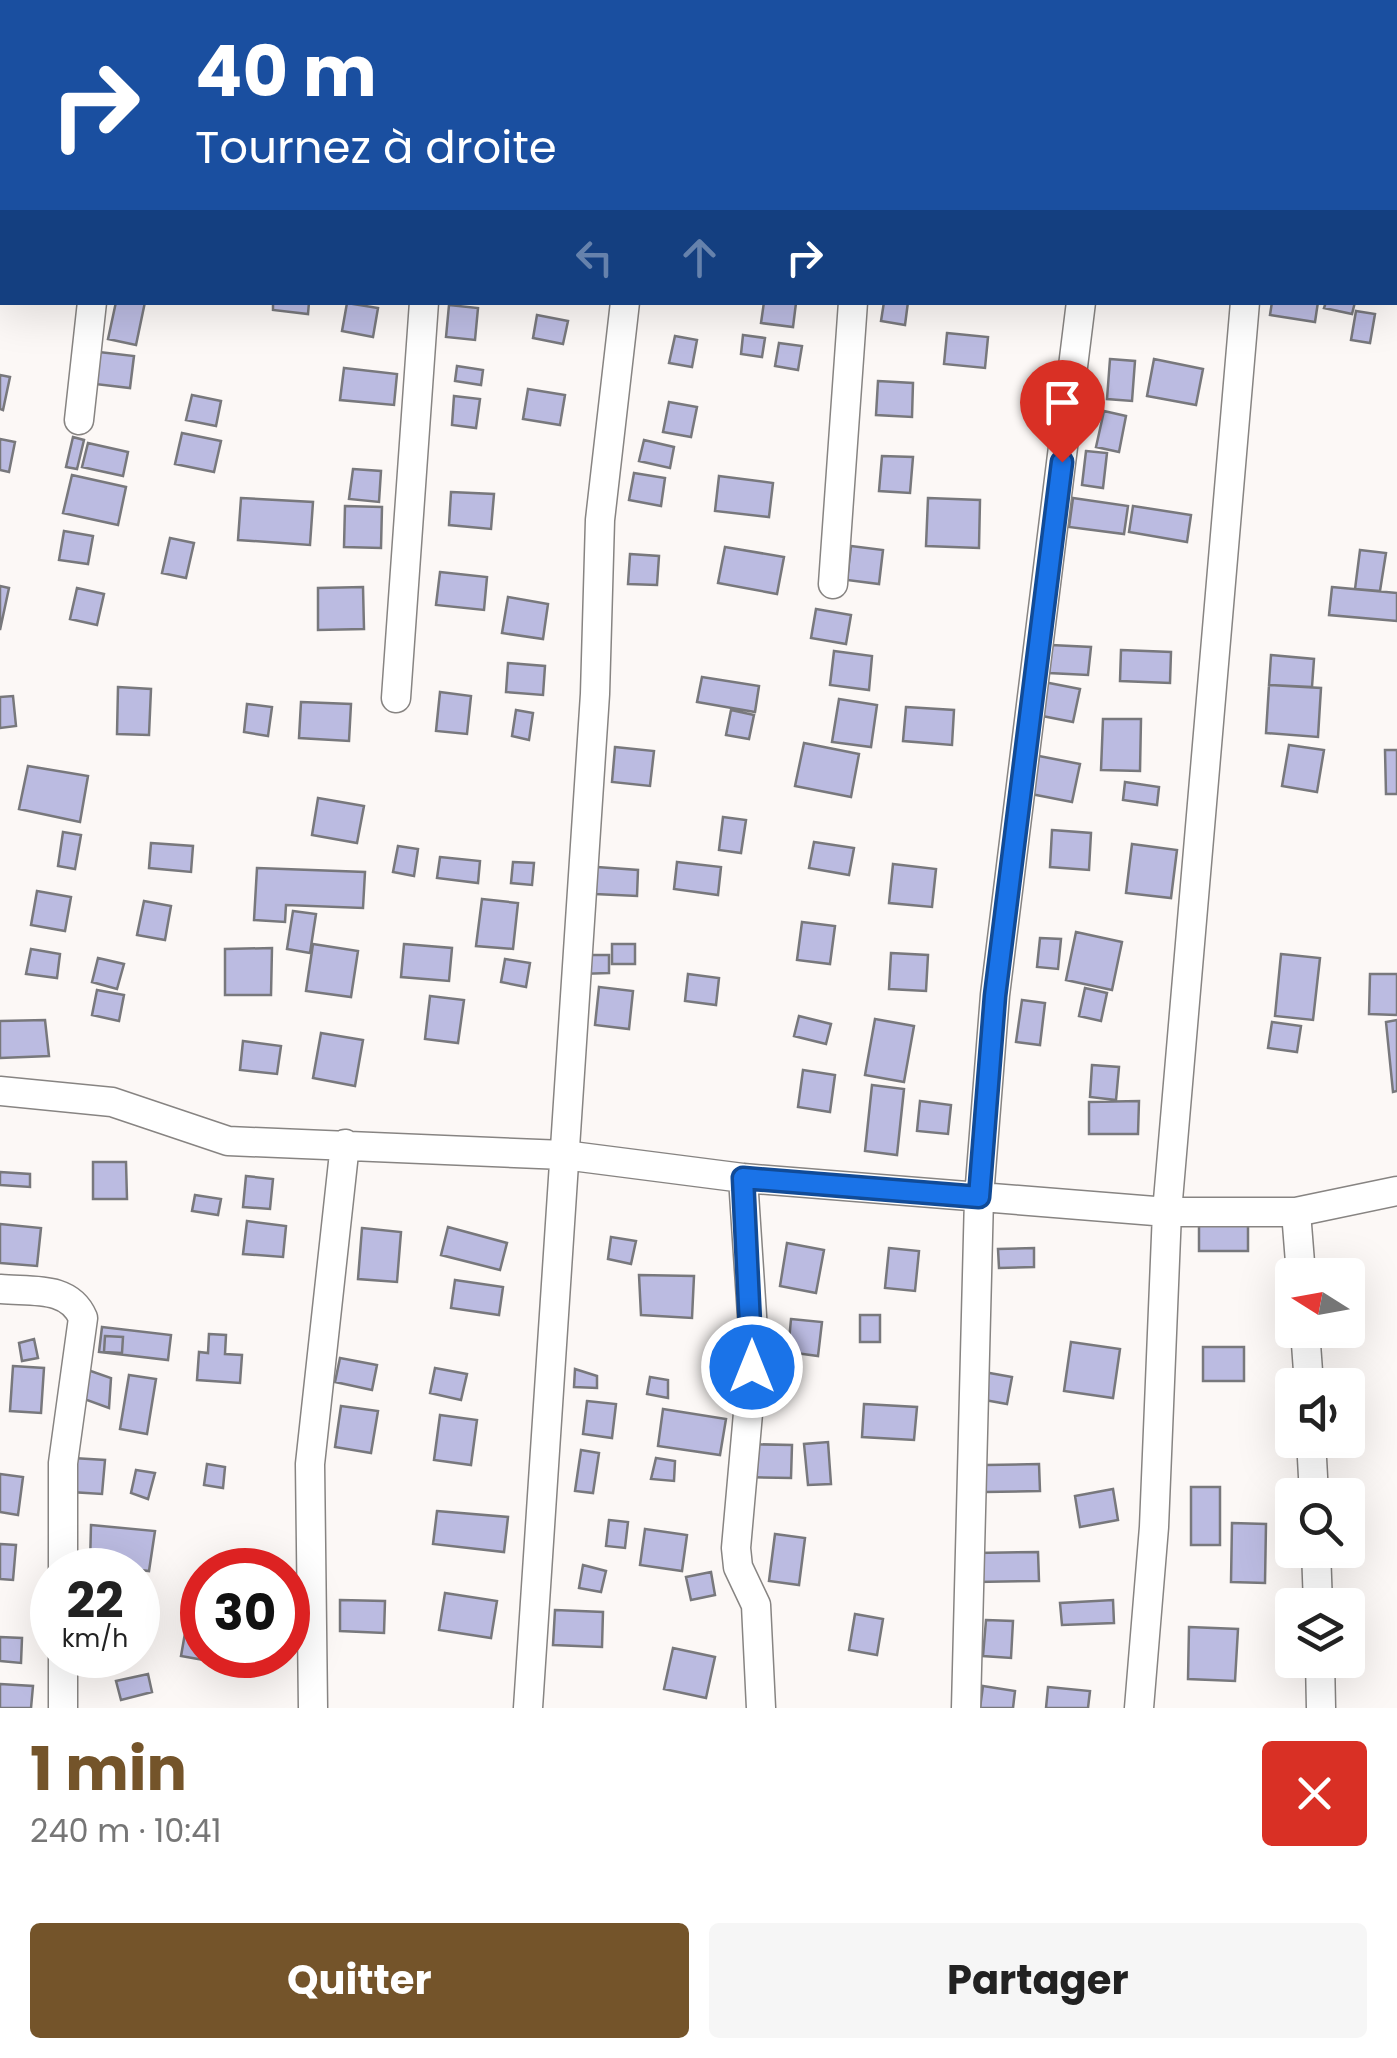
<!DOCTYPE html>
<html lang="fr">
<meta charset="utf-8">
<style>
body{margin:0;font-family:Poppins,sans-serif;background:#f6f6f6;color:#222;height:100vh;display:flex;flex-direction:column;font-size:38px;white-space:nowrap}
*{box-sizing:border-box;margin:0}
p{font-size:32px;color:#767676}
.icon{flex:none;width:55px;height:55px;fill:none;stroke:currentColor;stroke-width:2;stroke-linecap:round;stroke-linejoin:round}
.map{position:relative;height:1708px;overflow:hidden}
.sheet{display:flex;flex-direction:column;background:#fff;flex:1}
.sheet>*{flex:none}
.hud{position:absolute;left:0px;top:0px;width:1398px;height:305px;box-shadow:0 10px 40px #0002;background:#1a4fa0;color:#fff;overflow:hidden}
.needle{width:65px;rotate:281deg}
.controls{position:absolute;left:1275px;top:1258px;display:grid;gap:20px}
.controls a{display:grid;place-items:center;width:90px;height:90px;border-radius:10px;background:#fff;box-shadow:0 10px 40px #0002;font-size:50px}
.speed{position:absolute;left:30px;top:1548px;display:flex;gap:20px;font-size:50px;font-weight:700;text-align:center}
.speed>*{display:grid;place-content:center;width:130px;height:130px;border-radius:50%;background:#fff;box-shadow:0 10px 40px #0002;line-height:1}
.speed small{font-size:25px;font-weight:400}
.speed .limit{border:15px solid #d22;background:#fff;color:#111}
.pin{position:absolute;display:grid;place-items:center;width:85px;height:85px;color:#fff;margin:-102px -42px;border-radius:50% 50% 50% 0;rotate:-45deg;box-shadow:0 0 10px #0007}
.pin .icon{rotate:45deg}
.me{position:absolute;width:110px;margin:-55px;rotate:0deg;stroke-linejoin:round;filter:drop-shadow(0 0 8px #0008)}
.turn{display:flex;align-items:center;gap:35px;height:210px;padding:0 30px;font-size:45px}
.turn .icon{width:130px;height:130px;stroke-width:2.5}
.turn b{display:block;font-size:70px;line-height:85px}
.lanes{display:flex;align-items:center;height:95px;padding:0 30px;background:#0003;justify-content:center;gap:50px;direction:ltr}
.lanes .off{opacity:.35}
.round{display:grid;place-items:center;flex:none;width:105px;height:105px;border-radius:10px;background:#f6f6f6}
.overview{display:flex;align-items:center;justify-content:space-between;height:170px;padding:0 30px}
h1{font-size:60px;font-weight:700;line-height:75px;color:#74542a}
.primary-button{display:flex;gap:20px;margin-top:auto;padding:20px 30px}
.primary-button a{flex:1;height:115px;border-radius:10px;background:#74542a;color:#fff;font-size:40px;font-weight:700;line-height:115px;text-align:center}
.primary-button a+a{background:#f6f6f6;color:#222}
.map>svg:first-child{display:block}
</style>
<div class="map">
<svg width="1397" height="1708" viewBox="0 0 1397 1708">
<rect width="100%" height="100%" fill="#fcf8f6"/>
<path fill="#bbbbe1" stroke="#78787c" stroke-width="2.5" d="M 1010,0 L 1077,0 L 1010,2 Z
M 116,302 L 145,302 L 136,345 L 108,339 Z
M 273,302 L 309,302 L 308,314 L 273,310 Z
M 764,302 L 796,303 L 793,327 L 761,323 Z
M 884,302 L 908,302 L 905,325 L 881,321 Z
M 1272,302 L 1318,302 L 1315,322 L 1270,315 Z
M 1326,302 L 1355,302 L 1352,314 L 1324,308 Z
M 347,303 L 378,308 L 373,337 L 342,331 Z
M 449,305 L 478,308 L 475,340 L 446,337 Z
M 1356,311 L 1375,314 L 1370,343 L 1351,340 Z
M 537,315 L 568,321 L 563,344 L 533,338 Z
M 947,333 L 988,337 L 985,368 L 944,364 Z
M 743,335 L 765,338 L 762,357 L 741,354 Z
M 675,336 L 697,340 L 692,367 L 669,363 Z
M 779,343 L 802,346 L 798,370 L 775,366 Z
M 99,352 L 134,356 L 130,388 L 95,384 Z
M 1110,359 L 1135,361 L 1132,401 L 1107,399 Z
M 1154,359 L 1203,369 L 1196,405 L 1147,396 Z
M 457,366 L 483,370 L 481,385 L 455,381 Z
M 344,368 L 397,374 L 394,405 L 340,400 Z
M 0,375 L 10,377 L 3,410 L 0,409 Z
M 878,381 L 913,383 L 912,417 L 876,415 Z
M 528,389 L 565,395 L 560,425 L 523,419 Z
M 192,395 L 221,401 L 216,426 L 186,420 Z
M 454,396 L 480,399 L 476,428 L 452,425 Z
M 669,402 L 697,407 L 691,437 L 663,432 Z
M 1104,411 L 1126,416 L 1119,452 L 1096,447 Z
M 182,433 L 221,441 L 214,472 L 175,464 Z
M 73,437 L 84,440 L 77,469 L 66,467 Z
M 0,439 L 15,442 L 9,472 L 0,470 Z
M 644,440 L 674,447 L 670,468 L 639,461 Z
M 88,443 L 128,452 L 123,476 L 82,467 Z
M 1086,451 L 1107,453 L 1103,488 L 1082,485 Z
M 882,456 L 913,457 L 910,493 L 879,491 Z
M 353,469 L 381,471 L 379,502 L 349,499 Z
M 634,473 L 665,478 L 661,506 L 629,500 Z
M 72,475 L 126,487 L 118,525 L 63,513 Z
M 719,476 L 773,483 L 769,517 L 715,511 Z
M 451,492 L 494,494 L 491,529 L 449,525 Z
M 241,498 L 313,502 L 310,545 L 238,540 Z
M 928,498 L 980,500 L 979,548 L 926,546 Z
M 1073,498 L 1128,506 L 1124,534 L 1069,527 Z
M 345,506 L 382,507 L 381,548 L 344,547 Z
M 1133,506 L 1191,515 L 1187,542 L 1129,532 Z
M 64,531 L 93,536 L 88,564 L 59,560 Z
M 170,538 L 194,543 L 186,578 L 162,573 Z
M 851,546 L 883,550 L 879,584 L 847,580 Z
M 725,547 L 784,557 L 777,594 L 718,583 Z
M 1360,550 L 1386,553 L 1380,591 L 1355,589 Z
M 630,554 L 659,556 L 657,585 L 628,584 Z
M 440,572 L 487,577 L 484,610 L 436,605 Z
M 0,586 L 9,588 L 0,630 Z
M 363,587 L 364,629 L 318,630 L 318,588 Z
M 1332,587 L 1397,593 L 1397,621 L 1329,615 Z
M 77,588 L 104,594 L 97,625 L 70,619 Z
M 508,597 L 548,604 L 543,639 L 502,633 Z
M 816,609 L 851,615 L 846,644 L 811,638 Z
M 1051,645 L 1091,647 L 1088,675 L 1049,673 Z
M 1121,650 L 1171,652 L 1170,683 L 1120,681 Z
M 834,651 L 872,656 L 869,690 L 830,685 Z
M 1271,655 L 1314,659 L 1312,687 L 1269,685 Z
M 508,663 L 545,666 L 543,695 L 506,692 Z
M 702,677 L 759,686 L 755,712 L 697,702 Z
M 1044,682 L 1080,689 L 1073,722 L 1037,715 Z
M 1269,685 L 1321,688 L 1318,737 L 1266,733 Z
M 118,687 L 151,689 L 149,735 L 117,734 Z
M 440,692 L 471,696 L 467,734 L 436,731 Z
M 13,696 L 16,726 L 0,728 L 0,697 Z
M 839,699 L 877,705 L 871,747 L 832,742 Z
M 301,702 L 351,704 L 349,741 L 299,738 Z
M 247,704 L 272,707 L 268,736 L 244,732 Z
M 906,707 L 954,710 L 952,745 L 903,741 Z
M 516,710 L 533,713 L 529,740 L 512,736 Z
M 731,710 L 754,715 L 749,739 L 726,735 Z
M 1103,719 L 1141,719 L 1140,771 L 1101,770 Z
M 804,743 L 859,754 L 851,797 L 795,786 Z
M 1289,745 L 1324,750 L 1317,792 L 1282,786 Z
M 615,747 L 654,751 L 650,786 L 612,782 Z
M 1385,750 L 1397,750 L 1397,794 L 1386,794 Z
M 1039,756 L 1080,764 L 1072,802 L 1031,794 Z
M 28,766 L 88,776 L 80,822 L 19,809 Z
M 1125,782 L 1159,787 L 1157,805 L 1123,800 Z
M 318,798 L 364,806 L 357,843 L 312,835 Z
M 723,817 L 746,820 L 741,853 L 719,850 Z
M 1052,830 L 1091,833 L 1089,870 L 1050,867 Z
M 63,832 L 81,835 L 75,869 L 58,866 Z
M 814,842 L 854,848 L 849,875 L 809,868 Z
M 151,843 L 193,846 L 191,872 L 149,868 Z
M 1132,844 L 1177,850 L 1171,898 L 1126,893 Z
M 398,846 L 418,849 L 414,876 L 393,872 Z
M 440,857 L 480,861 L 478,883 L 437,878 Z
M 513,862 L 534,863 L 532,885 L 511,883 Z
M 677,862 L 721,867 L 718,895 L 674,889 Z
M 893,864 L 936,869 L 932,907 L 889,903 Z
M 597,867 L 638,870 L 637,896 L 595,894 Z
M 257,868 L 365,872 L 363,908 L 286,905 L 285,922 L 254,920 Z
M 37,891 L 71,897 L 65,931 L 31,925 Z
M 482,899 L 518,903 L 513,949 L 476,946 Z
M 144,901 L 171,906 L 165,940 L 137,935 Z
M 293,911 L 316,914 L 310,953 L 287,949 Z
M 802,922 L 835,926 L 830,964 L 797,960 Z
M 1076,932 L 1122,942 L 1112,990 L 1066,980 Z
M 1040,938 L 1061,939 L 1058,969 L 1037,967 Z
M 313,944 L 358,951 L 351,997 L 306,991 Z
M 404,944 L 452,948 L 449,981 L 401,977 Z
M 612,944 L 635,944 L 635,964 L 612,964 Z
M 272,948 L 271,995 L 225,995 L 225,949 Z
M 31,949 L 60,954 L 57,978 L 26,974 Z
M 891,953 L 928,955 L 926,991 L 889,989 Z
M 1281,954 L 1320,958 L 1313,1020 L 1275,1016 Z
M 579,955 L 609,955 L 609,973 L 579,974 Z
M 98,958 L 124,964 L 117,989 L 92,982 Z
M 505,959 L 530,963 L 526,987 L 501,982 Z
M 688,974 L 719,978 L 716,1005 L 685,1001 Z
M 1370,974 L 1397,974 L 1397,1015 L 1369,1014 Z
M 599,987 L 633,991 L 629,1029 L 595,1025 Z
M 1085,988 L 1107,993 L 1101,1021 L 1079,1016 Z
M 97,990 L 124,995 L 119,1021 L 92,1015 Z
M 430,996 L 464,1000 L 458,1043 L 425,1039 Z
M 1022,1000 L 1045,1003 L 1040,1045 L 1016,1042 Z
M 799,1016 L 831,1024 L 826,1044 L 794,1036 Z
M 875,1019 L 914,1026 L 904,1082 L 865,1075 Z
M 45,1020 L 49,1056 L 0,1058 L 0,1021 Z
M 1397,1020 L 1397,1091 L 1393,1092 L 1386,1022 Z
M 1272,1022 L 1301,1026 L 1297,1052 L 1268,1048 Z
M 321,1033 L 363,1040 L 355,1086 L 313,1078 Z
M 243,1041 L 281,1046 L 277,1074 L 240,1070 Z
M 1092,1065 L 1119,1067 L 1116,1100 L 1090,1097 Z
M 803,1070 L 835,1075 L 830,1112 L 798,1107 Z
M 872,1085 L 904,1089 L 897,1155 L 865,1151 Z
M 920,1101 L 951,1105 L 948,1134 L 917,1131 Z
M 1139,1101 L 1138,1134 L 1089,1134 L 1089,1102 Z
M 93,1162 L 126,1162 L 127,1199 L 93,1199 Z
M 0,1172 L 30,1174 L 30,1187 L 0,1185 Z
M 246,1176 L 273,1179 L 270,1209 L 243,1207 Z
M 195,1195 L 221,1199 L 218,1215 L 192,1211 Z
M 247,1221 L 286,1226 L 283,1257 L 243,1254 Z
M 0,1224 L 41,1228 L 37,1266 L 0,1263 Z
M 1199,1224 L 1248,1224 L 1248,1251 L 1199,1251 Z
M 448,1227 L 507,1243 L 500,1270 L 441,1255 Z
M 362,1228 L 401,1232 L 397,1282 L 358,1279 Z
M 611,1237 L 636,1241 L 631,1264 L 608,1259 Z
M 787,1243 L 824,1250 L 816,1293 L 780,1286 Z
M 889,1248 L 919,1251 L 915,1291 L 885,1288 Z
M 1034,1248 L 1034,1267 L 999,1268 L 998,1249 Z
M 639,1275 L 694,1276 L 692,1318 L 641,1315 Z
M 455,1280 L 503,1287 L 499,1315 L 451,1308 Z
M 860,1315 L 880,1315 L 880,1342 L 860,1342 Z
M 791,1319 L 822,1322 L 818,1356 L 788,1352 Z
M 102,1327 L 171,1335 L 168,1360 L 99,1352 Z
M 209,1334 L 226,1335 L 225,1354 L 242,1355 L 240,1383 L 197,1380 L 199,1352 L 208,1353 Z
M 105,1336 L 123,1337 L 122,1353 L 104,1352 Z
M 34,1339 L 38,1358 L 22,1361 L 19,1343 Z
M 1071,1342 L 1120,1349 L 1113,1398 L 1064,1391 Z
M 1203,1347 L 1244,1347 L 1244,1381 L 1203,1381 Z
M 340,1358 L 377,1365 L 372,1390 L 335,1382 Z
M 13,1366 L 44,1368 L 41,1413 L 10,1411 Z
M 435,1368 L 467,1374 L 461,1400 L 430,1393 Z
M 85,1369 L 111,1378 L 109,1408 L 84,1399 Z
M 575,1369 L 597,1376 L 597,1388 L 574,1387 Z
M 984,1372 L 1012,1377 L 1007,1404 L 979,1399 Z
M 129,1375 L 156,1379 L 147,1434 L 120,1429 Z
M 650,1377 L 668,1380 L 668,1398 L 647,1394 Z
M 587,1401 L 616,1404 L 612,1438 L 583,1434 Z
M 864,1404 L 917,1407 L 914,1440 L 862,1437 Z
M 341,1406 L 378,1411 L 371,1453 L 335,1447 Z
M 663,1409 L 726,1419 L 720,1455 L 658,1446 Z
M 440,1415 L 477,1420 L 471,1465 L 434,1460 Z
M 828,1442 L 831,1484 L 808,1485 L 804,1444 Z
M 744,1444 L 792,1445 L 791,1478 L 743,1477 Z
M 581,1450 L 599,1453 L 593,1493 L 575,1491 Z
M 73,1458 L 105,1460 L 102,1494 L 71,1492 Z
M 656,1458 L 675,1461 L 674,1481 L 651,1479 Z
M 207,1464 L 225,1467 L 223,1488 L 204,1485 Z
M 1039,1464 L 1040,1491 L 985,1492 L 985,1465 Z
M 136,1470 L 155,1473 L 148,1499 L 131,1493 Z
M 0,1474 L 23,1477 L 18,1515 L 0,1512 Z
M 1191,1487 L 1220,1487 L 1220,1545 L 1191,1545 Z
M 1113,1489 L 1118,1520 L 1080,1527 L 1075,1496 Z
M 437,1511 L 508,1517 L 504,1552 L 433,1544 Z
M 609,1520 L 628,1522 L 625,1548 L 606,1546 Z
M 1232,1523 L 1266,1524 L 1265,1583 L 1231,1582 Z
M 91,1525 L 155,1531 L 149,1571 L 90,1564 Z
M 645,1529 L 687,1535 L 682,1571 L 640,1565 Z
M 775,1534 L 805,1538 L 799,1585 L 769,1581 Z
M 0,1544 L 16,1545 L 13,1580 L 0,1579 Z
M 1038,1552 L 1039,1581 L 976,1582 L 975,1553 Z
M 583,1565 L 606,1571 L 601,1592 L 579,1588 Z
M 711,1572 L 715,1595 L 691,1600 L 686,1577 Z
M 445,1593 L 497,1601 L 491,1638 L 439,1630 Z
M 340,1600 L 385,1601 L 384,1633 L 340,1631 Z
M 1113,1600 L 1114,1623 L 1062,1625 L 1060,1603 Z
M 555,1610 L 603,1612 L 602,1647 L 553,1645 Z
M 855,1614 L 883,1619 L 877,1655 L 849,1650 Z
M 188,1616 L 202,1619 L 202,1655 L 216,1655 L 215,1662 L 181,1656 Z
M 138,1618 L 149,1618 L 149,1638 L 138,1638 Z
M 986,1620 L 1013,1621 L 1011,1658 L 983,1656 Z
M 1189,1627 L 1238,1629 L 1235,1681 L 1188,1679 Z
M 0,1637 L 22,1638 L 21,1663 L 0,1661 Z
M 673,1648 L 715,1657 L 706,1698 L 664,1689 Z
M 148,1674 L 152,1692 L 121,1700 L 116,1681 Z
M 0,1684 L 33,1686 L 31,1708 L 0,1708 Z
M 983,1686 L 1015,1691 L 1013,1708 L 980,1708 Z
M 1048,1687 L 1090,1691 L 1088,1708 L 1046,1708 Z"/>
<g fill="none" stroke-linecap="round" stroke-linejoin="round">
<defs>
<path id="minor" d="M 136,2 L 136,0
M 444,2 L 444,0
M 643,2 L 643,0
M 876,2 L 877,0
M 1118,2 L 1119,0
M 1283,2 L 1284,0
M 79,420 L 92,302
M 833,584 L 853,302
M 396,698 L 424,302
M 0,1091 L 112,1102 L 228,1141 L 564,1155 L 743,1178 L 1167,1212 L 1296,1212 L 1397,1191
M 743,1178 L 754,1346 L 736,1548 L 738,1567 L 756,1605 L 761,1708
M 1296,1212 L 1301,1275
M 0,1289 C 31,1292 69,1285 83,1318 L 63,1463 L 63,1570
M 1305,1330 L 1309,1385
M 1311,1440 L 1314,1495
M 1316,1550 L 1318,1605
M 1320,1660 L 1321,1708
M 63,1708 L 63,1655
M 313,1708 L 310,1464 L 345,1144
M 528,1708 L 595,694 L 600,520 L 625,302
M 966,1708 L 979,1197 L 995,995 L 1081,302
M 1139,1708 L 1154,1527 L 1167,1212 L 1245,302"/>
</defs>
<use href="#minor" stroke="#878482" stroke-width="31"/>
<use href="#minor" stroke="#fff" stroke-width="28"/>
</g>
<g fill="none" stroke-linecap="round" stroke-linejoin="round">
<defs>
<path id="route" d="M 752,1367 L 743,1178 L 979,1197 L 995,996 L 1062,462"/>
</defs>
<use href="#route" stroke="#114b97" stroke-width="25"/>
<use href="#route" stroke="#1a73e8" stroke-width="18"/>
</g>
</svg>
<div class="controls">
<a><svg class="needle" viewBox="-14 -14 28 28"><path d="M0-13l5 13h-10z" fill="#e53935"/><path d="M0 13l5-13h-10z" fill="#767676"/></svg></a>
<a><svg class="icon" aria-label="sound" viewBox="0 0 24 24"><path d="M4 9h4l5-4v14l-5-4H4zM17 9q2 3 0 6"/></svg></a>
<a><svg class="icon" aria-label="search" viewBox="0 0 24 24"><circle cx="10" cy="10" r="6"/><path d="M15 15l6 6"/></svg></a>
<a><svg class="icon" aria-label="layers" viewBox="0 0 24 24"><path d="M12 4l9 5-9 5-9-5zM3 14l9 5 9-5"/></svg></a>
</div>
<div class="speed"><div>22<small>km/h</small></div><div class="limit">30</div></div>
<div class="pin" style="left:1062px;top:462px;background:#d93025"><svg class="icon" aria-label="arrive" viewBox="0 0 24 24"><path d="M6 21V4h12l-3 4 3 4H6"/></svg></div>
<svg class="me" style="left:752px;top:1367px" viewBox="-20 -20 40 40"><circle r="17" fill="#1a73e8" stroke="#fff" stroke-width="3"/><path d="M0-11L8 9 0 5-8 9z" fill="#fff"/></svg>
<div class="hud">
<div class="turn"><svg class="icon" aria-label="right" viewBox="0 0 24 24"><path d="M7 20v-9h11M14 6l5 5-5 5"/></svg><div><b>40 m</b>Tournez à droite</div></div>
<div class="lanes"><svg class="icon off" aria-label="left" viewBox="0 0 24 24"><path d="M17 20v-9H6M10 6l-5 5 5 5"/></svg><svg class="icon off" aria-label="ahead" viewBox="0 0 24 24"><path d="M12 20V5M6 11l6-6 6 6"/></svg><svg class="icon" aria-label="right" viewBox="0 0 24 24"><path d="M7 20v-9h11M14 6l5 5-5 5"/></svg></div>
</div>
</div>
<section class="sheet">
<div class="overview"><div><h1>1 min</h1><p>240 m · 10:41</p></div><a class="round" style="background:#d93025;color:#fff"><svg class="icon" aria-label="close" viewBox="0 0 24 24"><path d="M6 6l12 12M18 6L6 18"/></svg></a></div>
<div class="primary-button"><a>Quitter</a><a>Partager</a></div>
</section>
